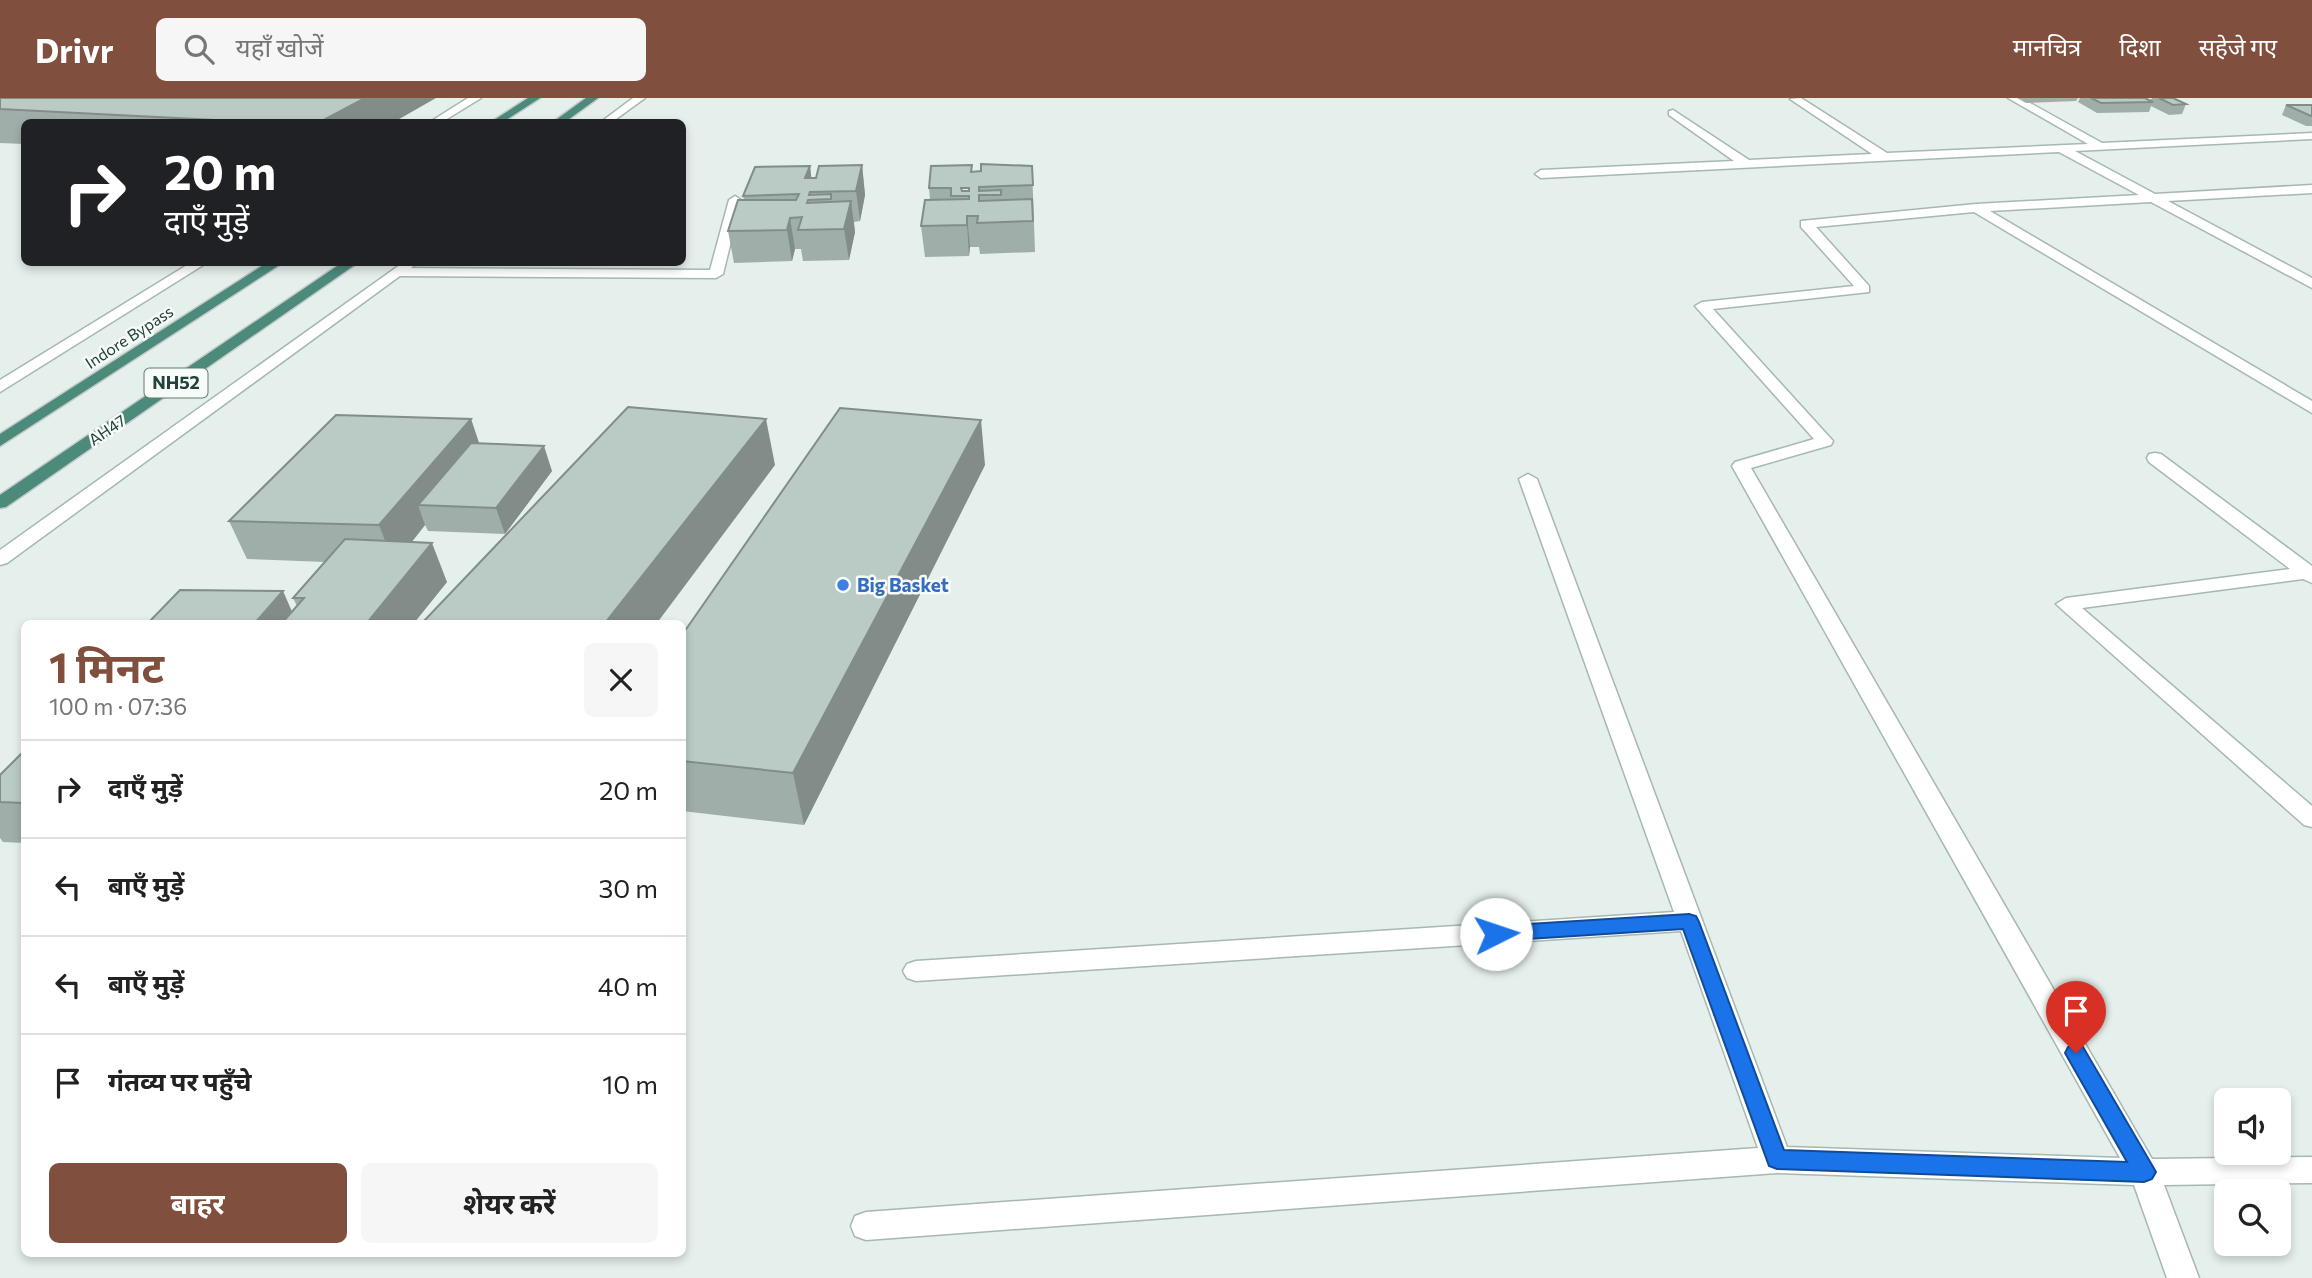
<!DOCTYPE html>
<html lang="hi">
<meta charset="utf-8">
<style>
body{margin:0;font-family:Commissioner,"Noto Sans Devanagari",sans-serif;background:#f6f6f6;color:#222;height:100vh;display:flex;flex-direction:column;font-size:26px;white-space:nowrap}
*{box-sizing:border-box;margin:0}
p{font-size:23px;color:#767676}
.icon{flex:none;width:38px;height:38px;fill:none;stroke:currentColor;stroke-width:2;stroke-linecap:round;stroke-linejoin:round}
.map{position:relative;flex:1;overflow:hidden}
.panel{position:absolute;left:21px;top:522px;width:665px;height:637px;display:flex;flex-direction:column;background:#fff;border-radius:10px;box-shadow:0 4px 10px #0003}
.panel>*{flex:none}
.banner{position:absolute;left:21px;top:21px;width:665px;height:147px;border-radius:10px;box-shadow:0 4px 10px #0003;background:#202124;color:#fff;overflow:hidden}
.controls{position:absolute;left:2214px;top:990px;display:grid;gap:14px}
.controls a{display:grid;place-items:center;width:77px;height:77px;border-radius:10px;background:#fff;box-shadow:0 4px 10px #0003;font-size:35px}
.pin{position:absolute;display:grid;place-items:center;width:60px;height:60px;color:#fff;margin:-72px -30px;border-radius:50% 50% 50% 0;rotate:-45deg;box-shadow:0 0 7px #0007}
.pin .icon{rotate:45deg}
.me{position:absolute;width:77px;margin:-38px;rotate:86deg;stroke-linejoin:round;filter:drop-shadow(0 0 5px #0008)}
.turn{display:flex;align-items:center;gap:24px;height:147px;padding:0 28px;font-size:32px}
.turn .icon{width:91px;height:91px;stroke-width:2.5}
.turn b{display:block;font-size:49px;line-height:60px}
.round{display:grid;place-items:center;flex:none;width:74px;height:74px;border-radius:10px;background:#f6f6f6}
.overview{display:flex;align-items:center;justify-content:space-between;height:119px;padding:0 28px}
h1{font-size:42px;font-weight:700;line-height:52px;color:#804f3d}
.button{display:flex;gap:14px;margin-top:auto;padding:14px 28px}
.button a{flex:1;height:80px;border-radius:10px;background:#804f3d;color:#fff;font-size:28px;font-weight:700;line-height:80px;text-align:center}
.button a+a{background:#f6f6f6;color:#222}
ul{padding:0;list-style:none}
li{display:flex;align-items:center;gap:21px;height:98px;padding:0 28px;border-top:2px solid #e0e0e0}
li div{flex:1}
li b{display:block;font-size:26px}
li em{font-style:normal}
header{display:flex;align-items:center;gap:42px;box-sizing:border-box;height:98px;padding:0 35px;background:#804f3d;color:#fff}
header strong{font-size:33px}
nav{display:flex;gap:38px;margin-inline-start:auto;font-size:24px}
.search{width:490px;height:63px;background:#f6f6f6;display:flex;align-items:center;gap:18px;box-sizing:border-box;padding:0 24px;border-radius:10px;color:#767676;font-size:26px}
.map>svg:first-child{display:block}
</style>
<header>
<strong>Drivr</strong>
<div class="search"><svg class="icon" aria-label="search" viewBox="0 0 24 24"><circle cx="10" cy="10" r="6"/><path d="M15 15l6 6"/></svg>यहाँ खोजें</div>
<nav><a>मानचित्र</a><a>दिशा</a><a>सहेजे गए</a></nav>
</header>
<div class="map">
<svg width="2312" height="1180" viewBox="0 0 2312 1180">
<rect width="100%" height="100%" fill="#e5efeb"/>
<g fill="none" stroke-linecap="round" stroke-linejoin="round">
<defs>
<path id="minor" d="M 1801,0 L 1887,55 L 2088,46 L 2008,0 L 2021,0 L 2102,45 L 2312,35 L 2312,41 L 2075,53 L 2155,96 L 2312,87 L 2312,95 L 2168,103 L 2312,180 L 2312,190 L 2151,104 L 1990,113 L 2312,303 L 2312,315 L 1974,114 L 1816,129 L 1869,188 L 1869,194 L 1713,211 L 1833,343 L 1831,347 L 1751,370 L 2152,1061 L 2312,1059 L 2312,1085 L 2164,1087 L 2199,1180 L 2167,1180 L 2134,1087 L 1777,1075 L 866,1142 L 855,1138 L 851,1128 L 855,1118 L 866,1114 L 1758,1050 L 1681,833 L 916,883 L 907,880 L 903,873 L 907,866 L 916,863 L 1674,814 L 1519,381 L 1528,376 L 1537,381 L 1787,1049 L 2120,1060 L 1732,368 L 1735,364 L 1814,341 L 1695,208 L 1702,204 L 1854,188 L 1801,129 L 1801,123 L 1976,106 L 2139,97 L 2059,54 L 1541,80 L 1535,76 L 1541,72 L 1734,63 L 1669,17 L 1669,13 L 1673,12 L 1749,62 L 1872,56 L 1790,1 Z
M 735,98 L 741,102 L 723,176 L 716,180 L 400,178 L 393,174 L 400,170 L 710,172 L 729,102 Z
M 2155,355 L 2161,356 L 2312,468 L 2312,485 L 2303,481 L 2082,510 L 2312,708 L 2312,729 L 2304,727 L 2056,506 L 2066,500 L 2290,471 L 2149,364 L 2147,360 L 2149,356 Z"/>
<path id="tertiary" d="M 468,0 L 481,0 L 442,24 L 430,24 Z
M 633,0 L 645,0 L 612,24 L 601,24 Z
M 192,164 L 208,164 L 0,294 L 0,282 Z
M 404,164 L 419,164 L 7,465 L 0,467 L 0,452 Z"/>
<path id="trunk" d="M 528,0 L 540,0 L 503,24 L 491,24 Z
M 586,0 L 598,0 L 565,24 L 553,24 Z
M 268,164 L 284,164 L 0,348 L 0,336 Z
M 343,164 L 359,164 L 6,409 L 0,410 L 0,397 Z"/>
</defs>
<use href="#minor" stroke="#a7b7b2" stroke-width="3"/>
<use href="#tertiary" stroke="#a7b7b2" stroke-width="3"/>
<use href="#trunk" stroke="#c2cac8" stroke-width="3"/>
<use href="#minor" fill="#fff" fill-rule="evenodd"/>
<use href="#tertiary" fill="#fff" fill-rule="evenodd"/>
<use href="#trunk" fill="#4c8a7c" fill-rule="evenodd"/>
</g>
<path fill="#a0aea9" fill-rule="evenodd" d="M 0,0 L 394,24 L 24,24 L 24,46 L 0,45 Z
M 2017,0 L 2078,0 L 2076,3 L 2026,5 Z
M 2080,0 L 2145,0 L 2150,3 L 2152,0 L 2173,0 L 2186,6 L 2182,16 L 2169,17 L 2151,8 L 2149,14 L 2097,15 L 2078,4 Z
M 2286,7 L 2312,7 L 2312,28 L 2306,28 L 2282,17 Z
M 862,67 L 865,97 L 860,123 L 854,124 L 855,134 L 849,162 L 803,163 L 801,151 L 795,151 L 792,163 L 734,165 L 728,133 L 744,102 L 743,98 L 810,68 L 811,80 L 816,80 Z
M 1032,68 L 1035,154 L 980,156 L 979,149 L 970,149 L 969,158 L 925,159 L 921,128 L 930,102 L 929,90 L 972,74 ZM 961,90 L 969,90 L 969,93 L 962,93 Z
M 471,321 L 479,345 L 552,373 L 505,436 L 428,433 L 425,427 L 412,444 L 447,484 L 414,525 L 148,525 L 292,514 L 297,508 L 293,500 L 325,464 L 247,461 L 229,423 Z
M 985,367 L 804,727 L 682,713 L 682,537 Z
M 24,653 L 24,745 L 3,744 L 0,740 L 0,677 Z"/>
<path fill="#828d89" d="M 365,0 L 436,0 L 394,24 L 320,24 Z
M 862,67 L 865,97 L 860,123 L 856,93 Z
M 810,68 L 813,94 L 810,94 L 811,102 L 805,80 Z
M 851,103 L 855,134 L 849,162 L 844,131 Z
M 967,118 L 970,149 L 969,158 L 967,127 Z
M 790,120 L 795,151 L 792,163 L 787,132 Z
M 471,321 L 483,357 L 418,407 L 425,427 L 394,466 L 379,427 Z
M 766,321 L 775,367 L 657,525 L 605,525 Z
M 981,322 L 985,367 L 804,727 L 793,675 Z
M 544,348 L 552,373 L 505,436 L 496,410 Z
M 432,445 L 447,484 L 414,525 L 367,525 Z
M 283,493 L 297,525 L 255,525 Z"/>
<path fill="#bacac4" stroke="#828d89" stroke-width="2" fill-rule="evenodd" d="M 0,0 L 365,0 L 320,24 L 254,24 L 0,11 Z
M 2091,0 L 2145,0 L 2153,4 L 2101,5 Z
M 2159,0 L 2173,0 L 2186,6 L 2173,7 Z
M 2286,7 L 2312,7 L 2312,18 L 2311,18 Z
M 981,66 L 1032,68 L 1033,87 L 979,89 L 979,93 L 1001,92 L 1001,97 L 979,97 L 979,103 L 1032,101 L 1033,123 L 977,125 L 978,118 L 967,118 L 967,127 L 921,128 L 925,102 L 969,101 L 969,98 L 951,98 L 951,90 L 929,90 L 931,68 L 972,67 L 971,74 L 981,73 ZM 961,90 L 969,90 L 969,93 L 962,93 Z
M 862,67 L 856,93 L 810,94 L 809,97 L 831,96 L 831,101 L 808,102 L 807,105 L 851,103 L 844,131 L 798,132 L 802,119 L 790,120 L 787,132 L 728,133 L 738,102 L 796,102 L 799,96 L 743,98 L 755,69 L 810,68 L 805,80 L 816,80 L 819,68 Z
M 628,309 L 766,321 L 605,525 L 422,525 Z
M 840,310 L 981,322 L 793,675 L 682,663 L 682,537 Z
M 336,317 L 471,321 L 379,427 L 229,423 Z
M 471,345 L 544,348 L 496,410 L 418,407 Z
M 345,441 L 432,445 L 367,525 L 282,525 L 304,500 L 293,500 Z
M 180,492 L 283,493 L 255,525 L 148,525 Z
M 24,653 L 24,705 L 0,704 L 0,677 Z"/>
<path fill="#1a73e8" stroke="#114b97" stroke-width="2" d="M 1689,816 L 1696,818 L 1699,824 L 1784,1052 L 2127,1064 L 2065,955 L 2068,949 L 2076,946 L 2083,949 L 2152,1067 L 2156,1074 L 2152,1081 L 2144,1084 L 1777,1071 L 1769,1068 L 1683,831 L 1496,843 L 1489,841 L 1486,836 L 1489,831 L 1496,828 Z"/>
<circle fill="#3f7fe0" stroke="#f6fbf8" stroke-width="2.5" cx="843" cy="487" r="7"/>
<g text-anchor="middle" stroke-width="5" stroke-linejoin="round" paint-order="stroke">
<g font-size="16" fill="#24413a" stroke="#f6fbf8">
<text transform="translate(129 239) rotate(-33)" y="6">Indore Bypass</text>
<text transform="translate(107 332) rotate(-34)" y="6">AH47</text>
</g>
<rect fill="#f6fbf8" stroke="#637973" stroke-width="2" x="144.5" y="270.5" width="63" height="29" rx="5"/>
<g font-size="18" font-weight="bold" fill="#24413a">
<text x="176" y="291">NH52</text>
</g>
<g font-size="19" font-weight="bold" fill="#366cbe" stroke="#f6fbf8" text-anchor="start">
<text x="857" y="494">Big Basket</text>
</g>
</g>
</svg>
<div class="controls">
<a><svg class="icon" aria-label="sound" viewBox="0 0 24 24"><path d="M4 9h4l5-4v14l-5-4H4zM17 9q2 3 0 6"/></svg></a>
<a><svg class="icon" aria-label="search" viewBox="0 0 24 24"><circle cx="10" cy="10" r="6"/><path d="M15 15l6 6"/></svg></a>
</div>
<div class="pin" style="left:2076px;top:955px;background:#d93025"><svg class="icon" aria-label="arrive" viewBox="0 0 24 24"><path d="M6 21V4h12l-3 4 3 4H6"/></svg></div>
<svg class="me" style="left:1496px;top:836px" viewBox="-20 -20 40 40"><circle r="19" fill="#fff"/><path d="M0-13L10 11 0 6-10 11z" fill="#1a73e8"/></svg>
<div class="banner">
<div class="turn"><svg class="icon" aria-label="right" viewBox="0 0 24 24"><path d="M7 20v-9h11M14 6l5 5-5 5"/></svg><div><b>20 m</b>दाएँ मुड़ें</div></div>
</div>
<section class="panel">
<div class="overview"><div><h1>1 मिनट</h1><p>100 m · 07:36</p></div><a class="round"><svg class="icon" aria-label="close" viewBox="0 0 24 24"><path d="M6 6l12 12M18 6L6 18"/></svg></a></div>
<ul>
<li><svg class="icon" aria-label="right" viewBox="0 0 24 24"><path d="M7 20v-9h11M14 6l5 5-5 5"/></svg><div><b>दाएँ मुड़ें</b></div><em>20 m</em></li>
<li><svg class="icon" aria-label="left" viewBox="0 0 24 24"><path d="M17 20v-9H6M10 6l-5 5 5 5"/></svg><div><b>बाएँ मुड़ें</b></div><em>30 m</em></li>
<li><svg class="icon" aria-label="left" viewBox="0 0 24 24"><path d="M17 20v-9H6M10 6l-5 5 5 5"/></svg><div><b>बाएँ मुड़ें</b></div><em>40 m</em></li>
<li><svg class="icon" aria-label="arrive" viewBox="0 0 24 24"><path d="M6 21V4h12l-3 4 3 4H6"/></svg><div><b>गंतव्य पर पहुँचे</b></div><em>10 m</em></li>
</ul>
<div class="button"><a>बाहर</a><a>शेयर करें</a></div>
</section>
</div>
